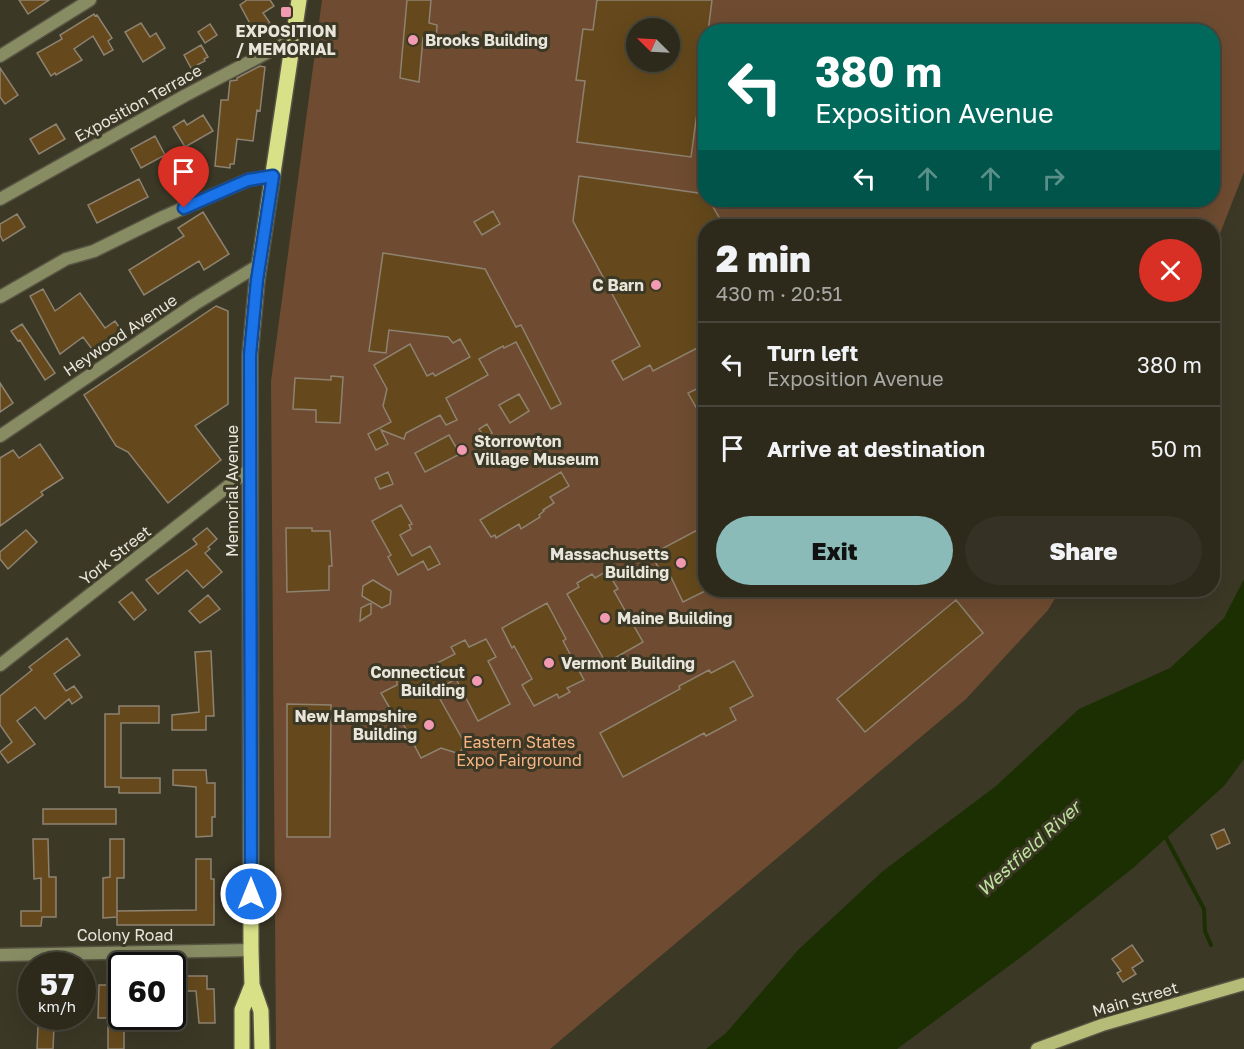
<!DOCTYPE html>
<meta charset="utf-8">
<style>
body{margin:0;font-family:"Golos Text",sans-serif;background:#353225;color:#f1f3f6;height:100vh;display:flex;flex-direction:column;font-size:22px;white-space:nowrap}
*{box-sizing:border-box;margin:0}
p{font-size:20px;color:#a7a7a3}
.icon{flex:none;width:33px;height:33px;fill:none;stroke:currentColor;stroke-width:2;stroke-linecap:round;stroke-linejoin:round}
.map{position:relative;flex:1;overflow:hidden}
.side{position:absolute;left:698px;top:219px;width:522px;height:378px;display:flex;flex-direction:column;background:#2d2a1c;border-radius:24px;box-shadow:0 6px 24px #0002,0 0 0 2px #48463b}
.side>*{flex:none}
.top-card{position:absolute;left:698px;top:24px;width:522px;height:183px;border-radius:24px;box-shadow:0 6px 24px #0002,0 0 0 2px #48463b;background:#00695c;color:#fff;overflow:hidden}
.needle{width:39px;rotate:294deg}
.tools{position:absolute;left:626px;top:18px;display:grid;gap:12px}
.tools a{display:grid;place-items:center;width:54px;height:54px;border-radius:50%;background:#2d2a1c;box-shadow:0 6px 24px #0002,0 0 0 2px #48463b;font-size:30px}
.speed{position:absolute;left:18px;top:952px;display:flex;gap:12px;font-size:30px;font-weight:700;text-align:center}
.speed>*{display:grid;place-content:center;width:78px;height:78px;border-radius:50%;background:#2d2a1c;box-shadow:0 6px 24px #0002,0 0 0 2px #48463b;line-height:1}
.speed small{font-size:15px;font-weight:400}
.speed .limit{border:3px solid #111;border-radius:9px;background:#fff;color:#111}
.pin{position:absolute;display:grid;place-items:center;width:51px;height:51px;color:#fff;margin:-62px -26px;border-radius:50% 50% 50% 0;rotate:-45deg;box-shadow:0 0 6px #0007}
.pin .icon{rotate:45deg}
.me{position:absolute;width:66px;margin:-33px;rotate:0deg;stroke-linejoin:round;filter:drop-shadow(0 0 4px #0008)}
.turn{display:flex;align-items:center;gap:21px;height:126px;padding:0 18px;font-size:27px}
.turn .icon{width:78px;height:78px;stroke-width:2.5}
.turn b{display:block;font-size:42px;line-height:51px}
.lanes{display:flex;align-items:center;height:57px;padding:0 18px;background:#0003;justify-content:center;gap:30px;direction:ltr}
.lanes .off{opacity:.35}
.round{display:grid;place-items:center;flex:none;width:63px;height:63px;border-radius:32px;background:#353225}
.summary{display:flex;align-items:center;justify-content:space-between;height:102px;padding:0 18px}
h1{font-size:36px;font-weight:800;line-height:45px}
.primary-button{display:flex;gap:12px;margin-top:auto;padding:12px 18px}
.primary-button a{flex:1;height:69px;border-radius:36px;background:#8bbbb9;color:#111;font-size:24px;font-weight:800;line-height:69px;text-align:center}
.primary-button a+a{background:#353225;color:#f1f3f6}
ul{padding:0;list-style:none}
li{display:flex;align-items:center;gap:18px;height:84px;padding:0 18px;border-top:2px solid #48463b}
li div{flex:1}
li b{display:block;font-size:22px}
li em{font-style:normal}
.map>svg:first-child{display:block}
</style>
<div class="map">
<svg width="1244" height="1049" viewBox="0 0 1244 1049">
<rect width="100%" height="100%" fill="#3c3826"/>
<path fill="#6f4c31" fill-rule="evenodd" d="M 322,0 L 1244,0 L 1244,172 L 1212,254 L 1212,226 L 705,226 L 705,590 L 1060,590 L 1048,610 L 966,699 L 550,1049 L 276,1049 L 271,381 ZM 636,28 L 669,28 L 669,62 L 636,62 ZM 705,32 L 1212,32 L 1212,200 L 705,200 Z"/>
<path fill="#1b2f03" d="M 1244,579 L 1244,759 L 1224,786 L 1133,868 L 1029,951 L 897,1049 L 706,1049 L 726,1033 L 798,950 L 883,871 L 996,786 L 1079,709 L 1170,668 L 1224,618 Z"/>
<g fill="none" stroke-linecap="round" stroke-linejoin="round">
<path stroke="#1b2f03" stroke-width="4" d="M 1164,834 L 1204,909 L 1205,931 L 1211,945"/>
</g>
<path fill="#65491c" stroke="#8e8271" stroke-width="1.5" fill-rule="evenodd" d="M 19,0 L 49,0 L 28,14 Z
M 247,0 L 270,0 L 274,6 L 263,13 L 270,23 L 255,33 L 240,5 Z
M 407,0 L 431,0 L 429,23 L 437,25 L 436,41 L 423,38 L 419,82 L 400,78 Z
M 597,0 L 712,0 L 708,32 L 705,32 L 705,54 L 691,157 L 577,142 L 585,81 L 576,80 L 583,29 L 593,30 ZM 636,28 L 669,28 L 669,62 L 636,62 Z
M 94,14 L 95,16 L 97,15 L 112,38 L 108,41 L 113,50 L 104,55 L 93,36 L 74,49 L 82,60 L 56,75 L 55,73 L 51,76 L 37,53 L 62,39 L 60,35 Z
M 141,23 L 150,37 L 156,33 L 165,48 L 143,62 L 125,32 Z
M 210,24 L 217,35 L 205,43 L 198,32 Z
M 201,45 L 208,57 L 204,59 L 205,61 L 191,68 L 184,55 Z
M 260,66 L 265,67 L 260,111 L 257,110 L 253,141 L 237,139 L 234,164 L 230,164 L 230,168 L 215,166 L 221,100 L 228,100 L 230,81 L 237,80 L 237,78 Z
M 0,68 L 18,95 L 5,104 L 0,97 Z
M 203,115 L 213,131 L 185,147 L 173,127 L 184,120 L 187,125 Z
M 56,124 L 65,139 L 39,154 L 30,139 Z
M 155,136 L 165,155 L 141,168 L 131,149 Z
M 579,176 L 705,194 L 705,200 L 709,200 L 724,226 L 705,226 L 705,344 L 653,371 L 650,365 L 623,380 L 612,361 L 640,346 L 573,221 Z
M 139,179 L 148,197 L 97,223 L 88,205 Z
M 493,211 L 500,224 L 482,235 L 474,222 Z
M 203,212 L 229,254 L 204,270 L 199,261 L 144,295 L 129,270 L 184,236 L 178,228 Z
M 17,214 L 25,227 L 3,241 L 0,235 L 0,224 Z
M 383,253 L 485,269 L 516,327 L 521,325 L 561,404 L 551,409 L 516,342 L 504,348 L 503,346 L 479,359 L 488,375 L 446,398 L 457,420 L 446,425 L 440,415 L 406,433 L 404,439 L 381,430 L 388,444 L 376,450 L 368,434 L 391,422 L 383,406 L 387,389 L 374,365 L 410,344 L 427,376 L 433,373 L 435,376 L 470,357 L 460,339 L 453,343 L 448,337 L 389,330 L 386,353 L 369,351 Z
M 43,289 L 55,311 L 80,293 L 105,328 L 115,321 L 123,333 L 95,353 L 83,337 L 60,354 L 30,296 Z
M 216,306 L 228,311 L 228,404 L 195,426 L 221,460 L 168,503 L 128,452 L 116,446 L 84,395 Z
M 22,324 L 55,373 L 45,380 L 20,340 L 18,341 L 11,331 Z
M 331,376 L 343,377 L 340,423 L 316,422 L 316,410 L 293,409 L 295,378 L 331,380 Z
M 0,383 L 13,403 L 0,412 Z
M 705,385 L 705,423 L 688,393 Z
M 519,394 L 529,411 L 510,423 L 499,405 Z
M 487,424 L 492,433 L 484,437 L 479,429 Z
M 449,435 L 460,454 L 425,472 L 415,453 Z
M 40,444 L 63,478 L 41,492 L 43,495 L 0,526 L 0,458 L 13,450 L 19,458 Z
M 388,472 L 393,484 L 380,489 L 375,478 Z
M 561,472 L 569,486 L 550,497 L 554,503 L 543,510 L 544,511 L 539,515 L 540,517 L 521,529 L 519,524 L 496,538 L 495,535 L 491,537 L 480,520 Z
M 401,505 L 412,524 L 409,525 L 411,529 L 400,535 L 412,556 L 430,546 L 440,564 L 428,570 L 423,561 L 398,575 L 388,557 L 391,555 L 372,521 Z
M 705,526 L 705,591 L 683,602 L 668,571 L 661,574 L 652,554 Z
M 207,528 L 217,539 L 208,547 L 210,549 L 205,553 L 222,572 L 203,588 L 187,570 L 158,594 L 146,580 L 197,544 L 193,539 Z
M 286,528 L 312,528 L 312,531 L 330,531 L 332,566 L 329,566 L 329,590 L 287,592 Z
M 26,530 L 37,542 L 8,569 L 0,559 L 0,552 Z
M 607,571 L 618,589 L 614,591 L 643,642 L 606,663 L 567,594 L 579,587 L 577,583 L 592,574 L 595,578 Z
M 373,580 L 391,591 L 390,604 L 382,608 L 362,596 L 363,586 Z
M 132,592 L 146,610 L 134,620 L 119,602 Z
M 208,595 L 220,609 L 200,623 L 189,611 Z
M 956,600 L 983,633 L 865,732 L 837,699 Z
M 371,603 L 371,614 L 360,621 L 361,608 Z
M 547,603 L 566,639 L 563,641 L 584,680 L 567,688 L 570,692 L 559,698 L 557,694 L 534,706 L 522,685 L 532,679 L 514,646 L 512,648 L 502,628 Z
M 67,638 L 80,655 L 54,674 L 66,691 L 74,686 L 82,697 L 72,704 L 69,699 L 45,719 L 35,707 L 17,721 L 35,744 L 8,763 L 0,752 L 12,742 L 0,725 L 0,696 L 32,670 L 29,667 Z
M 486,639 L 496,657 L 488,661 L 510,704 L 478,721 L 456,679 L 435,690 L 464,742 L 460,754 L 441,748 L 421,758 L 396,710 L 392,712 L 381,693 L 397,685 L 397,679 L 401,676 L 412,676 L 455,654 L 451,647 L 465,640 L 469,647 Z
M 211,651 L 214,716 L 206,716 L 206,730 L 172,730 L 172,715 L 199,712 L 195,652 Z
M 734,661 L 753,696 L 730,708 L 736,720 L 706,736 L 704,733 L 623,777 L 600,733 L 680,689 L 679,686 L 709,670 L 711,673 Z
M 287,704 L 331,705 L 330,837 L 287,837 Z
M 119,706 L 159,706 L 159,723 L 121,723 L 121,778 L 160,778 L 160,793 L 119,793 L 119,787 L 105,787 L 105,714 L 119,714 Z
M 173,770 L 206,770 L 207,783 L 215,783 L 215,817 L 212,817 L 212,836 L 196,837 L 196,787 L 173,785 Z
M 43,809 L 116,809 L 116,824 L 43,824 Z
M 1224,829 L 1230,843 L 1217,849 L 1211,835 Z
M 33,839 L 48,839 L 49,877 L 56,877 L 56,917 L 42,917 L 41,926 L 21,926 L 21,911 L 41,911 L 41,878 L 34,879 Z
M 110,839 L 124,839 L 124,878 L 117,878 L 117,917 L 103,918 L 103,878 L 110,877 Z
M 196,859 L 211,859 L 211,879 L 214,879 L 214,925 L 117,925 L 117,911 L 196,910 Z
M 1132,945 L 1143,961 L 1132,968 L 1136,974 L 1123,982 L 1117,973 L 1121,971 L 1112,959 Z
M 113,961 L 122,961 L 122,991 L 116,991 L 116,1004 L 113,1003 L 112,1018 L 98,1018 L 99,985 L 112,985 Z
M 172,976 L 207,976 L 207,989 L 214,989 L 215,1023 L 199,1023 L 196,991 L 172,991 Z
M 38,1026 L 54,1026 L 53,1049 L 37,1049 Z
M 108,1027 L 124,1027 L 124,1049 L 108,1049 Z"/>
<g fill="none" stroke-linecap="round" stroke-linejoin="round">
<defs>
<path id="street" d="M 0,56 L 90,0
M 0,199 L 186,95 L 293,39
M 0,297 L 66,259 L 94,251 L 163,217 L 248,180 L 273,176
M 0,436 L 195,304 L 259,265
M 0,665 L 250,469
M 0,955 L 251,950"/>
<path id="secondary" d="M 1037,1049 L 1102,1025 L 1244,984"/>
<path id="primary" d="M 242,1049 L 242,1010 L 252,985
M 262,1049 L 261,1011 L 252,985 L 251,950 L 250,355 L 257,280 L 299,0"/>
</defs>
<use href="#street" stroke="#585443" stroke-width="15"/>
<use href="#secondary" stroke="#585443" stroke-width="15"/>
<use href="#primary" stroke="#585443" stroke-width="18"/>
<use href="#street" stroke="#888c63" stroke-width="12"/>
<use href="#secondary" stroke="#b5bc78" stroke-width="12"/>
<use href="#primary" stroke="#d8e188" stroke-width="15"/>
</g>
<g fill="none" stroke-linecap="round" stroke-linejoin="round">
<defs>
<path id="route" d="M 184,208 L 248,180 L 273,176 L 257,280 L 250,355 L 251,894"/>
</defs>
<use href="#route" stroke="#114b97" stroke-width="15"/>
<use href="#route" stroke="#1a73e8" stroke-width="10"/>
</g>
<g fill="#f19ab1" stroke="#3c3826" stroke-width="2">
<rect x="280" y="6" width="12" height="12" rx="3"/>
<circle cx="413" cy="40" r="6"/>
<circle cx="656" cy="285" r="6"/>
<circle cx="462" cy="450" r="6"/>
<circle cx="681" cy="563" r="6"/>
<circle cx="605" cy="618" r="6"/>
<circle cx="549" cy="663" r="6"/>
<circle cx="477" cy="681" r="6"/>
<circle cx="429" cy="725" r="6"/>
</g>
<g text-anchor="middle" stroke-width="6" stroke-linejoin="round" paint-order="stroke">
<g font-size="16" font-weight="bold" fill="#e8e5db" stroke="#3c3826" text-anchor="start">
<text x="286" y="37" text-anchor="middle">EXPOSITION<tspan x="286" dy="18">/ MEMORIAL</tspan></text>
<text x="425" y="46">Brooks Building</text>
<text x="644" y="291" text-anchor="end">C Barn</text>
<text x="474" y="447">Storrowton<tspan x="474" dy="18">Village Museum</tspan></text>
<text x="669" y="560" text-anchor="end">Massachusetts<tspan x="669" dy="18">Building</tspan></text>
<text x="617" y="624">Maine Building</text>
<text x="561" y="669">Vermont Building</text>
<text x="465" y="678" text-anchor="end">Connecticut<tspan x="465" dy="18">Building</tspan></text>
<text x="417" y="722" text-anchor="end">New Hampshire<tspan x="417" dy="18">Building</tspan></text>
</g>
<g font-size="16" fill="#e8e5db" stroke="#3c3826">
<text transform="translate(138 103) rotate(-29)" y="6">Exposition Terrace</text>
<text transform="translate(120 335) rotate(-34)" y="6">Heywood Avenue</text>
<text transform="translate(232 491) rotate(-90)" y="6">Memorial Avenue</text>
<text transform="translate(115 555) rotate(-38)" y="6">York Street</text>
<text x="125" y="941">Colony Road</text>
<text transform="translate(1135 999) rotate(-16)" y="6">Main Street</text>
</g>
<g font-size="16" fill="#f8b582" stroke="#3c3826">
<text x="519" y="748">Eastern States<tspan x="519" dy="18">Expo Fairground</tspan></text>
</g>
<g font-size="18" font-style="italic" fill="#bde39d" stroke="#3c3826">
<text transform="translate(1029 849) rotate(-42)" y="6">Westfield River</text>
</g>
</g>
</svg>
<div class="tools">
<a><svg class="needle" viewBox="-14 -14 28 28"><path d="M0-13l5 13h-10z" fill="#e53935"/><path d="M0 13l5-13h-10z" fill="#a7a7a3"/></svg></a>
</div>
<div class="speed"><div>57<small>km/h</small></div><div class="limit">60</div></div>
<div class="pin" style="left:184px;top:208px;background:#d93025"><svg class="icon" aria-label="arrive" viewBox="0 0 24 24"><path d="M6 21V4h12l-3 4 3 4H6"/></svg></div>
<svg class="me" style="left:251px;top:894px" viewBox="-20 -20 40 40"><circle r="17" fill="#1a73e8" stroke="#fff" stroke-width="3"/><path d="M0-11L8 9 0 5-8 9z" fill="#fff"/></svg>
<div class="top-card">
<div class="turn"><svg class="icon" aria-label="left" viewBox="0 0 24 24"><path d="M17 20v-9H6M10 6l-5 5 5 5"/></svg><div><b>380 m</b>Exposition Avenue</div></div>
<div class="lanes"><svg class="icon" aria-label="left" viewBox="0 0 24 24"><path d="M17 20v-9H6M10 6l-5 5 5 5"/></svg><svg class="icon off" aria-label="ahead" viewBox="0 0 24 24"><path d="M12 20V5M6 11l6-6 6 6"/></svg><svg class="icon off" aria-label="ahead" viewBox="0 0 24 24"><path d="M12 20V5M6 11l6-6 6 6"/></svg><svg class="icon off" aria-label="right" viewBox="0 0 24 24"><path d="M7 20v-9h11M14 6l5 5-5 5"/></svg></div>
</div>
<section class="side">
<div class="summary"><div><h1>2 min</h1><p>430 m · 20:51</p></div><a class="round" style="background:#d93025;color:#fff"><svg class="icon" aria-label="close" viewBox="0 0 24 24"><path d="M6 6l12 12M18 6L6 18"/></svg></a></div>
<ul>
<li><svg class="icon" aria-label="left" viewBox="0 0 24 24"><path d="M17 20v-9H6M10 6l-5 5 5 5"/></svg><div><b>Turn left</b><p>Exposition Avenue</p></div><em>380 m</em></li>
<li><svg class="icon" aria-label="arrive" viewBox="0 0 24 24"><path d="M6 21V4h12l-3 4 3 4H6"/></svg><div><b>Arrive at destination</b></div><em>50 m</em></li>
</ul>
<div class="primary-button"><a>Exit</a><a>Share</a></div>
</section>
</div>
